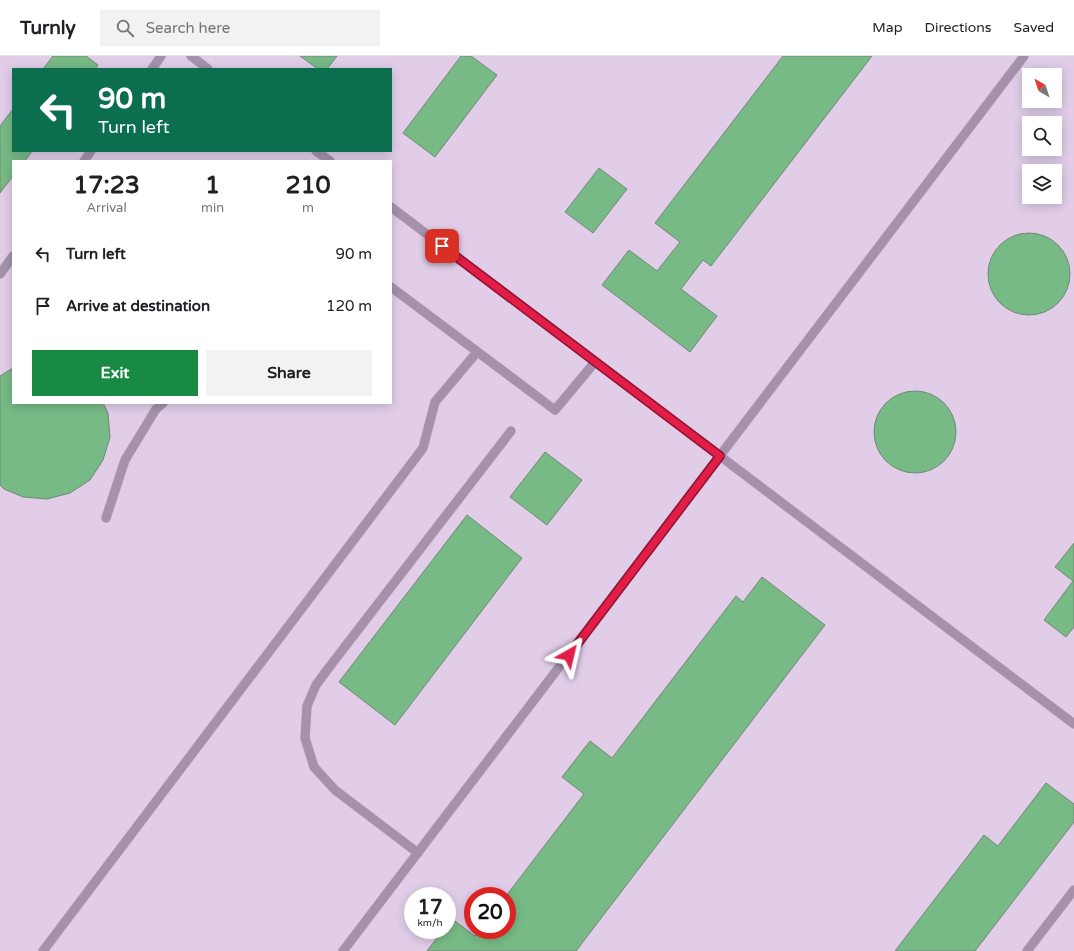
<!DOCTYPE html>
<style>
body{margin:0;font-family:"Varela Round",sans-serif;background:#f2f2f2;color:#202124;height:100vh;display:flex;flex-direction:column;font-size:15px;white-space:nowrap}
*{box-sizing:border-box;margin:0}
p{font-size:13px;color:#757577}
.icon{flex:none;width:22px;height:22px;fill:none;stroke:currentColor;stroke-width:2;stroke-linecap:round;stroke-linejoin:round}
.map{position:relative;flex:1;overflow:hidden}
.drawer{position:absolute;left:12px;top:104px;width:380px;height:244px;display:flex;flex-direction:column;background:#fff;border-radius:0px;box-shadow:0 2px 10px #0003}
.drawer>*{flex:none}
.top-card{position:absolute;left:12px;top:12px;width:380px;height:84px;border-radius:0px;box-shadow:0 2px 10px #0003;background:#0b6e4f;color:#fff;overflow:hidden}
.needle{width:26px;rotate:321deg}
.tools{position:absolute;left:1022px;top:12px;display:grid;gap:8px}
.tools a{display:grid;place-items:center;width:40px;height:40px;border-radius:0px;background:#fff;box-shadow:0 2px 10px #0003;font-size:20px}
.speed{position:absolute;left:404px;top:831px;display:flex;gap:8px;font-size:20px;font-weight:700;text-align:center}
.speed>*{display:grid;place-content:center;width:52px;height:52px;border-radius:50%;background:#fff;box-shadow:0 2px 10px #0003;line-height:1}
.speed small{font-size:10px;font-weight:400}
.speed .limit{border:6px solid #d22;background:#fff;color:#111}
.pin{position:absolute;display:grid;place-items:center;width:34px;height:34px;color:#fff;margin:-17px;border-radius:8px;box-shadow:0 2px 6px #0006}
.me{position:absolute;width:44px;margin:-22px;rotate:37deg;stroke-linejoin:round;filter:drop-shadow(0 0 3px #0008)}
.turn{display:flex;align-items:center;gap:14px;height:84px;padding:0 20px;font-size:18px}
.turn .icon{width:52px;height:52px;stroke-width:2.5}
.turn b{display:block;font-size:28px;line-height:34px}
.eta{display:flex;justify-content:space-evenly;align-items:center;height:68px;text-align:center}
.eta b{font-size:24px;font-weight:700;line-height:28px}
.primary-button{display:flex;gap:8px;margin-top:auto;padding:8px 20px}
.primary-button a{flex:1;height:46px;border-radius:0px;background:#188a43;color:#fff;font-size:16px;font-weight:700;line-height:46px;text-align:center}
.primary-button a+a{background:#f2f2f2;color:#202124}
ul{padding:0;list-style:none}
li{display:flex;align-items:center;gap:12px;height:52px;padding:0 20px}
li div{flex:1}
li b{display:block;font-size:15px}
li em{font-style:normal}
header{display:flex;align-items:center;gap:24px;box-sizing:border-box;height:56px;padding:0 20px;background:#fff;border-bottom:1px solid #e0e0e0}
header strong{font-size:19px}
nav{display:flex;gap:22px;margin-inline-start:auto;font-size:14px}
.search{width:280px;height:36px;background:#f2f2f2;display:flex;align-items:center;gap:10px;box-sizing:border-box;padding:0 14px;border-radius:0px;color:#757577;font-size:15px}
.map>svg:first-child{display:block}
</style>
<header>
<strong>Turnly</strong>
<div class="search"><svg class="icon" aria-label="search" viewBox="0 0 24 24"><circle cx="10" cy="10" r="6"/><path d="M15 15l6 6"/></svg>Search here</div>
<nav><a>Map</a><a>Directions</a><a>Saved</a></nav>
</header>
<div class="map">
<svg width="1074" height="895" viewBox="0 0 1074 895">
<rect width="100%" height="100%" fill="#eadaef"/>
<path fill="#e1cde8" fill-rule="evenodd" d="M 0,0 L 1074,0 L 1074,895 L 0,895 ZM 13,13 L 391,13 L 391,95 L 13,95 ZM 1029,19 L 1055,19 L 1055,45 L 1029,45 ZM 1029,67 L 1055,67 L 1055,93 L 1029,93 ZM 13,105 L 391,105 L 391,347 L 13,347 ZM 1029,115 L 1055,115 L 1055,141 L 1029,141 ZM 413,840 L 447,840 L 447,874 L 413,874 ZM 473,840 L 507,840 L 507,874 L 473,874 Z"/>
<path fill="#77ba86" stroke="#738777" d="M 53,0 L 86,0 L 98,9 L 95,13 L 43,13 Z
M 300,0 L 337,0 L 327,13 L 318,13 Z
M 461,0 L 471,0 L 497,19 L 435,101 L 403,77 Z
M 783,0 L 872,0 L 711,210 L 703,204 L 681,233 L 717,260 L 690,296 L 602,229 L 629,194 L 657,215 L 680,186 L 655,167 Z
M 13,53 L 13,95 L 32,95 L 25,105 L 13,105 L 13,120 L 0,137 L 0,70 Z
M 599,112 L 627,133 L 593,177 L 565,156 Z
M988 218a41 41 0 1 1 82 0a41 41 0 1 1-82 0Z
M 13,312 L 13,347 L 103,347 L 108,357 L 110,381 L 103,404 L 90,424 L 70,437 L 47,443 L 23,441 L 4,433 L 0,429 L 0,320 Z
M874 376a41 41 0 1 1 82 0a41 41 0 1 1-82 0Z
M 545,396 L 582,424 L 547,469 L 510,441 Z
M 467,459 L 522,502 L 395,669 L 339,626 Z
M 1074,487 L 1074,571 L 1066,581 L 1044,564 L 1073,525 L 1055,511 Z
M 762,521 L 825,569 L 576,895 L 427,895 L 443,874 L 447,874 L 447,869 L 452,863 L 475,880 L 480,874 L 507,874 L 507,840 L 506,840 L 584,738 L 562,721 L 590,685 L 612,702 L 736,540 L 743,546 Z
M 1046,727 L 1074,748 L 1074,766 L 975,895 L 895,895 L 984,779 L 998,790 Z"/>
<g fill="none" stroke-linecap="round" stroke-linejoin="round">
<defs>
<path id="lane" d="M 191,0 L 208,13
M 152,13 L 161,0
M 316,95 L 330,105
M 84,105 L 91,95
M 391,151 L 1074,668
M 0,218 L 13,200
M 391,231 L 555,354 L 595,306
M 106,462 L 125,404 L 156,353 L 163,347
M 418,797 L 335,734 L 314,711 L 305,682 L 307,650 L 316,629 L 327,614 L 511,375
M 43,895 L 423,392 L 435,346 L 477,296
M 343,895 L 1024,0
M 1027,895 L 1074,834"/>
</defs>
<use href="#lane" stroke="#c7b9cc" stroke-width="10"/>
<use href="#lane" stroke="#a591ac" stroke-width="9"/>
</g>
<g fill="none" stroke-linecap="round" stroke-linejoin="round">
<defs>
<path id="route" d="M 442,190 L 720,400 L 569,599"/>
</defs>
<use href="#route" stroke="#92132f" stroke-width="10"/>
<use href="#route" stroke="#e11d48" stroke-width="7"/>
</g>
</svg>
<div class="tools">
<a><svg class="needle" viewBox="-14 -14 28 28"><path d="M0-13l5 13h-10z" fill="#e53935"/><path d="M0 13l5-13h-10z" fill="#757577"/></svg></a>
<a><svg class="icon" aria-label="search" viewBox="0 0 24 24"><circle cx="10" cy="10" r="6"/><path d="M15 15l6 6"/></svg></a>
<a><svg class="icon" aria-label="layers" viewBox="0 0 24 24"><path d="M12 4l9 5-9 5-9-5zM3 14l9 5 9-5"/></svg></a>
</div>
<div class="speed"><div>17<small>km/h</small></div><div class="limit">20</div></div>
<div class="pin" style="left:442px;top:190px;background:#d93025"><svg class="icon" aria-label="arrive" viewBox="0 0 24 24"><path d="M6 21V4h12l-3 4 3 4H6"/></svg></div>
<svg class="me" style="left:569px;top:599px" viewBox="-20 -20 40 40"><path d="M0-17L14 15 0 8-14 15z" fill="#e11d48" stroke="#fff" stroke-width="4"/></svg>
<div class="top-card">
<div class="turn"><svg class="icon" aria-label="left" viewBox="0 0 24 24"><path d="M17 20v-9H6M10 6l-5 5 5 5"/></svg><div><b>90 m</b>Turn left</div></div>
</div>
<section class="drawer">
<div class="eta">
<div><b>17:23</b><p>Arrival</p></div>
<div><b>1</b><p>min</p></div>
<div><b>210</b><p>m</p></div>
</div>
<ul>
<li><svg class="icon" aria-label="left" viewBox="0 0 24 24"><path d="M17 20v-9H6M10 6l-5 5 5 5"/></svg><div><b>Turn left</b></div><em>90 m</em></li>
<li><svg class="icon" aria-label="arrive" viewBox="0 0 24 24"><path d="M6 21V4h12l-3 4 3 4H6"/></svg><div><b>Arrive at destination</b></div><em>120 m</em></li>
</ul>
<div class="primary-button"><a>Exit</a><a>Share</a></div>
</section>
</div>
